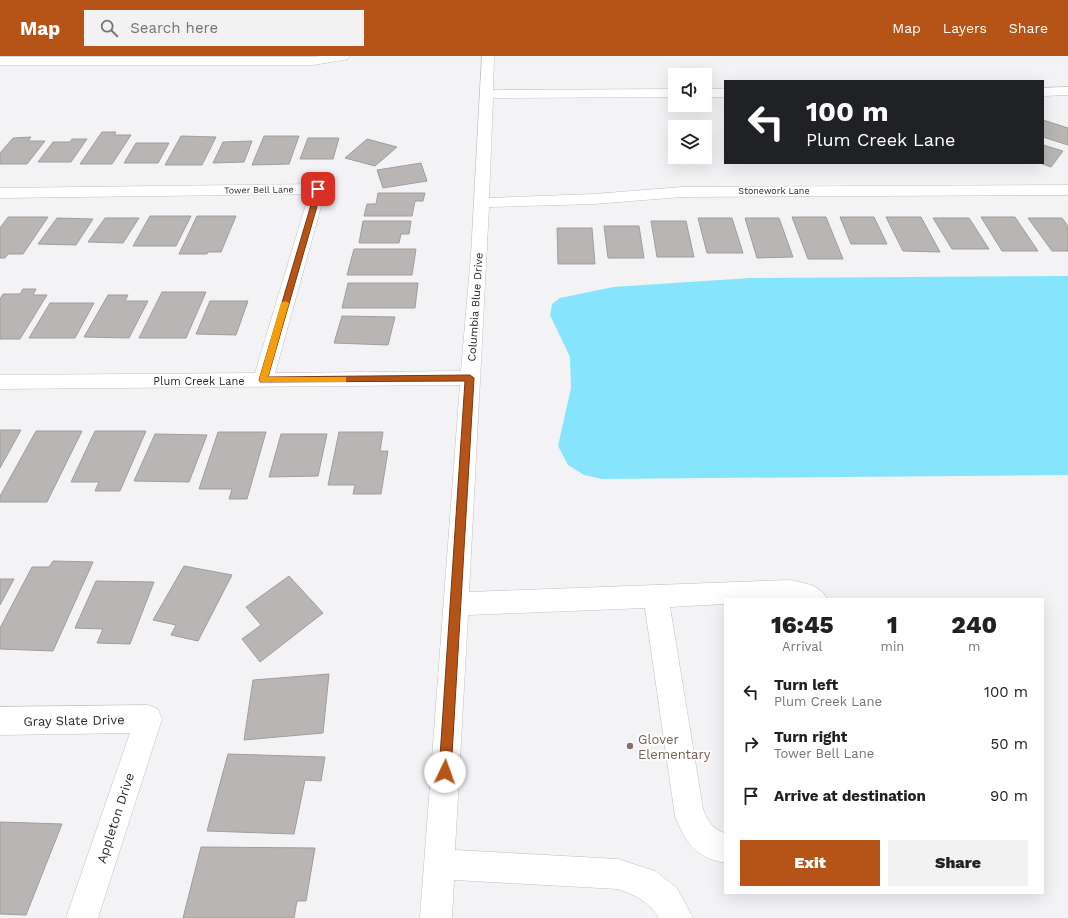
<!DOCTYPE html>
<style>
body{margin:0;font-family:"Work Sans",sans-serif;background:#f2f2f2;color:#202124;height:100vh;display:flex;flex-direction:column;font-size:15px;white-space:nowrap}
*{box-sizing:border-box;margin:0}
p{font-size:13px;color:#757577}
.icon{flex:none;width:22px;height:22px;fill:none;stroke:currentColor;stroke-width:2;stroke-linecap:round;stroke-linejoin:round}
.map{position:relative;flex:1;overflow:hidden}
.side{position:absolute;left:724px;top:542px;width:320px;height:296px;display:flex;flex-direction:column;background:#fff;border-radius:0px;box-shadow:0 4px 16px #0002}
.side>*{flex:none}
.banner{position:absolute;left:724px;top:24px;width:320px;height:84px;border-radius:0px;box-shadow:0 4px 16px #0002;background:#202124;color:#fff;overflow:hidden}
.fabs{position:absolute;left:668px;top:12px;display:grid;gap:8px}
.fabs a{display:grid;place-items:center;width:44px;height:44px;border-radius:0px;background:#fff;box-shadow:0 4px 16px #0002;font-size:20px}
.pin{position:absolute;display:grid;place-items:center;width:34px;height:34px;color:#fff;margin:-17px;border-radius:8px;box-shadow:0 2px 6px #0006}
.me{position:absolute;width:44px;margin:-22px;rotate:3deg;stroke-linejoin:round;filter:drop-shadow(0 0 3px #0008)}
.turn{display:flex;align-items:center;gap:14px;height:84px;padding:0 16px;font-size:18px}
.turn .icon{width:52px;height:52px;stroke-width:2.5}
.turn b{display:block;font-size:28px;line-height:34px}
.eta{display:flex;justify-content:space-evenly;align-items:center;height:68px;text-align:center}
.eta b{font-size:24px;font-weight:800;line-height:28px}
.cta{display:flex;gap:8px;margin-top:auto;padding:8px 16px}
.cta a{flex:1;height:46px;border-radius:0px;background:#b65417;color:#fff;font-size:16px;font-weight:800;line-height:46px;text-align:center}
.cta a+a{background:#f2f2f2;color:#202124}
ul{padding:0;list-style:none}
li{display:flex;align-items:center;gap:12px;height:52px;padding:0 16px}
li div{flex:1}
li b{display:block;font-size:15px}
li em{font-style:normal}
header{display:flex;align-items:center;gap:24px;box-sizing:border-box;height:56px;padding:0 20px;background:#b65417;color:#fff}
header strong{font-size:19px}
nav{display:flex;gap:22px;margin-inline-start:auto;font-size:14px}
.search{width:280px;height:36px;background:#f2f2f2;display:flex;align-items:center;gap:10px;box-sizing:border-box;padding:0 14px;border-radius:0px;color:#757577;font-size:15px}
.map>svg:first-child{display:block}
</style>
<header>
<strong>Map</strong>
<div class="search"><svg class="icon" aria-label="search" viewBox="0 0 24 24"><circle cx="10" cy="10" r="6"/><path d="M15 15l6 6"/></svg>Search here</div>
<nav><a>Map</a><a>Layers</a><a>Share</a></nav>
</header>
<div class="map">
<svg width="1068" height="862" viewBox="0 0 1068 862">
<rect width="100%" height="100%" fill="#f3f3f6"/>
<path fill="#86e5fd" d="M 1068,220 L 1068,419 L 602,423 L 584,419 L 568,409 L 558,390 L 571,332 L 570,301 L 550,259 L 552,248 L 560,242 L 613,231 L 750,222 Z"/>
<path fill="#b8b5b4" stroke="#a09d9d" d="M 1043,64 L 1068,72 L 1068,89 L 1043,81 Z
M 102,76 L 116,76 L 114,79 L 131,79 L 112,108 L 80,108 Z
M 181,80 L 216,81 L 202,109 L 165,109 Z
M 264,80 L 299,80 L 289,108 L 252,109 Z
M 31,81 L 28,85 L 45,85 L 27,108 L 0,108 L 0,97 L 13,82 Z
M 308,82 L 339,82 L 333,103 L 300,103 Z
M 72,83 L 87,83 L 71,106 L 38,106 L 53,86 L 70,86 Z
M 367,83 L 397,91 L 375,110 L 345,102 Z
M 252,85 L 244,106 L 213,107 L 223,86 Z
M 136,87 L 169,87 L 158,107 L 124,107 Z
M 1043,89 L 1063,95 L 1051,111 L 1040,107 L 1043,107 Z
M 421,107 L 427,125 L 383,132 L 377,114 Z
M 378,137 L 425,137 L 423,145 L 415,145 L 412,160 L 364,160 L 367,148 L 376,148 Z
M 150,160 L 191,160 L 176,190 L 133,190 Z
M 197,160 L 236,160 L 221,196 L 208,196 L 207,198 L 179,198 Z
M 8,161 L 48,161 L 23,198 L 8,198 L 5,202 L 0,202 L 0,172 Z
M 792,161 L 826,161 L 843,203 L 808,203 Z
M 840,161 L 874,161 L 887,188 L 851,188 Z
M 886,161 L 921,161 L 940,196 L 903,195 Z
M 981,161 L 1015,161 L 1038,195 L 1002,195 Z
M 57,162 L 93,163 L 76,189 L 38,188 Z
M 105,162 L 139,162 L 123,187 L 88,186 Z
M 698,162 L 732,162 L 743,197 L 707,197 Z
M 745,162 L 779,162 L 793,201 L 757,202 Z
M 933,162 L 969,162 L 989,193 L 952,193 Z
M 1028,162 L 1062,162 L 1068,170 L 1068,195 L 1052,195 Z
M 363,165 L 411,165 L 409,178 L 401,178 L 399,187 L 359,187 Z
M 651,165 L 686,165 L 694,201 L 657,201 Z
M 604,170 L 639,170 L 644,202 L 608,202 Z
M 557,172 L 592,172 L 595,208 L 558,208 Z
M 354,193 L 416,193 L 412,219 L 347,219 Z
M 348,227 L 418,227 L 415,252 L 342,252 Z
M 23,233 L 36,233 L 33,239 L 47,239 L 20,283 L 0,283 L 0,243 L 3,238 L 20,238 Z
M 162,236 L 206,236 L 186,282 L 139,282 Z
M 108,239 L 128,239 L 125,245 L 148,245 L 129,282 L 84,281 Z
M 210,245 L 248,245 L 236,279 L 196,278 Z
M 50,247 L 94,247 L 75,282 L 29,282 Z
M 342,260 L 395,261 L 388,289 L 334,287 Z
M 0,374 L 21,374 L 0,412 Z
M 36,375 L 82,375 L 47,446 L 0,446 L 0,440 Z
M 95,375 L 146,375 L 120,435 L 95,435 L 99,426 L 71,426 Z
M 218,376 L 266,376 L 247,443 L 229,443 L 232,433 L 199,433 Z
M 339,376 L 383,376 L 380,395 L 388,395 L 381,438 L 353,438 L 355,429 L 328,429 Z
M 155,378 L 207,379 L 189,426 L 134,425 Z
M 281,378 L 327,378 L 318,420 L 269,421 Z
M 53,505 L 93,506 L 53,595 L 0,593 L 0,572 L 32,511 L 49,511 Z
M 184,510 L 232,519 L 198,585 L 171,579 L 176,569 L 153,564 Z
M 289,520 L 323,557 L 260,606 L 242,583 L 261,569 L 246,551 Z
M 0,523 L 14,523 L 0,549 Z
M 96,525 L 154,526 L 130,588 L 97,587 L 103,573 L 75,572 Z
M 329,618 L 323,677 L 244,684 L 253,624 Z
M 228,698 L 325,701 L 321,725 L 305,724 L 294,778 L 207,775 Z
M 0,766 L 62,768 L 26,859 L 0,858 Z
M 201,791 L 315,792 L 306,845 L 297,845 L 294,862 L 183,862 Z"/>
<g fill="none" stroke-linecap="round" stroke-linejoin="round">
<defs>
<path id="minor" d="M 321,0 L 350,0 L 348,3 L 344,4 L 313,9 L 0,9 L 0,1 L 313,1 Z
M 482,0 L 494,0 L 493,34 L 675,33 L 675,41 L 493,42 L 489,142 L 594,138 L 682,131 L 1068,129 L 1068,139 L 682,141 L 594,148 L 489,151 L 469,536 L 789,524 C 804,527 820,528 827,543 L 725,543 L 725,548 L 670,551 L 703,753 C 706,763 714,775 725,777 L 725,807 C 695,801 686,787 675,760 L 645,552 L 468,559 L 455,794 L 618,803 L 655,815 L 677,832 L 693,862 L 659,862 C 650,846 635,839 618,833 L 454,824 L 452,862 L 420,862 L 460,329 L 0,333 L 0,319 L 255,317 L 309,138 L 0,142 L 0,132 L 318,128 L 323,130 L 326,133 L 275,317 L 461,315 L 471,199 Z
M 1068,31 L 1068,39 L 1043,40 L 1043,32 Z
M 705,33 L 725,33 L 725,41 L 705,41 Z
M 148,649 L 158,653 L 162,663 L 98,862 L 66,862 L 130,677 L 0,679 L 0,651 Z"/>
</defs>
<use href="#minor" stroke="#bfc0c2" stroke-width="1"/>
<use href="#minor" fill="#fff" fill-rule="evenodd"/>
</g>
<path fill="#b65417" stroke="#76370f" d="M 316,132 L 322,133 L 268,321 L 470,319 L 474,322 L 451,716 L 449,720 L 445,722 L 441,720 L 439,716 L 465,325 L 260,326 L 259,324 Z"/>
<path fill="#f59e0b" d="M 285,245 L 289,247 L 268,321 L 346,321 L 346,326 L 260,326 L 259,324 L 281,247 Z"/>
<circle fill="#8d6e63" stroke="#fff" stroke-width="1.5" cx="630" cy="690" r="4"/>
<g text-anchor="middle" stroke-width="3.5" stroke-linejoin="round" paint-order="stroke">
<g font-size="9" fill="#2a2a2b" stroke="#fff">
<text transform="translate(259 134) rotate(-1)" y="3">Tower Bell Lane</text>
<text x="774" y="138">Stonework Lane</text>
</g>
<g font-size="11" fill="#2a2a2b" stroke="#fff">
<text transform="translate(475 251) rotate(-86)" y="4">Columbia Blue Drive</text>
<text x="199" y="329">Plum Creek Lane</text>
</g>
<g font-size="13" fill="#2a2a2b" stroke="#fff">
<text transform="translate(74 664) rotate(-1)" y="5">Gray Slate Drive</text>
<text transform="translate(115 762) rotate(-72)" y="5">Appleton Drive</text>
</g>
<g font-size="13" fill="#785e54" stroke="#fff" text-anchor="start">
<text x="638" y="688">Glover<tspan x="638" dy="15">Elementary</tspan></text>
</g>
</g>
</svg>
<div class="fabs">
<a><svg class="icon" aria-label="sound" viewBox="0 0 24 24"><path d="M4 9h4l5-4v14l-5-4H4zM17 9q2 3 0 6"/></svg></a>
<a><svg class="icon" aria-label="layers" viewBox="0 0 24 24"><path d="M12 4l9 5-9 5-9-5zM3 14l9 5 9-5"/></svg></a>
</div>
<div class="pin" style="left:318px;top:133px;background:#d93025"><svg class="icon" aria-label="arrive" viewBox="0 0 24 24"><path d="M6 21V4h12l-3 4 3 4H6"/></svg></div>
<svg class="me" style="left:445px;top:716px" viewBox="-20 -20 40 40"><circle r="19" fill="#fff"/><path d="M0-13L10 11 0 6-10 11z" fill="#b65417"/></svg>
<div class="banner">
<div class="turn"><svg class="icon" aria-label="left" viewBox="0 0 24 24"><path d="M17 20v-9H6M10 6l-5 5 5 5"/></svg><div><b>100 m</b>Plum Creek Lane</div></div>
</div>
<section class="side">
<div class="eta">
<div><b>16:45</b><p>Arrival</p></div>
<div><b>1</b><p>min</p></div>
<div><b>240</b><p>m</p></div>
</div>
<ul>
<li><svg class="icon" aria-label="left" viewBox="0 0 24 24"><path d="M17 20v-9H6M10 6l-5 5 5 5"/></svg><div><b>Turn left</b><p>Plum Creek Lane</p></div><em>100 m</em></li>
<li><svg class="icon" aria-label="right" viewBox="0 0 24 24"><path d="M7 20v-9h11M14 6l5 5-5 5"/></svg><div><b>Turn right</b><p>Tower Bell Lane</p></div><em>50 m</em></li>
<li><svg class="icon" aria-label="arrive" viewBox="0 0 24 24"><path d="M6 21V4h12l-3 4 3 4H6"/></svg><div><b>Arrive at destination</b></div><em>90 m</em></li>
</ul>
<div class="cta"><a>Exit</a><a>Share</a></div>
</section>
</div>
